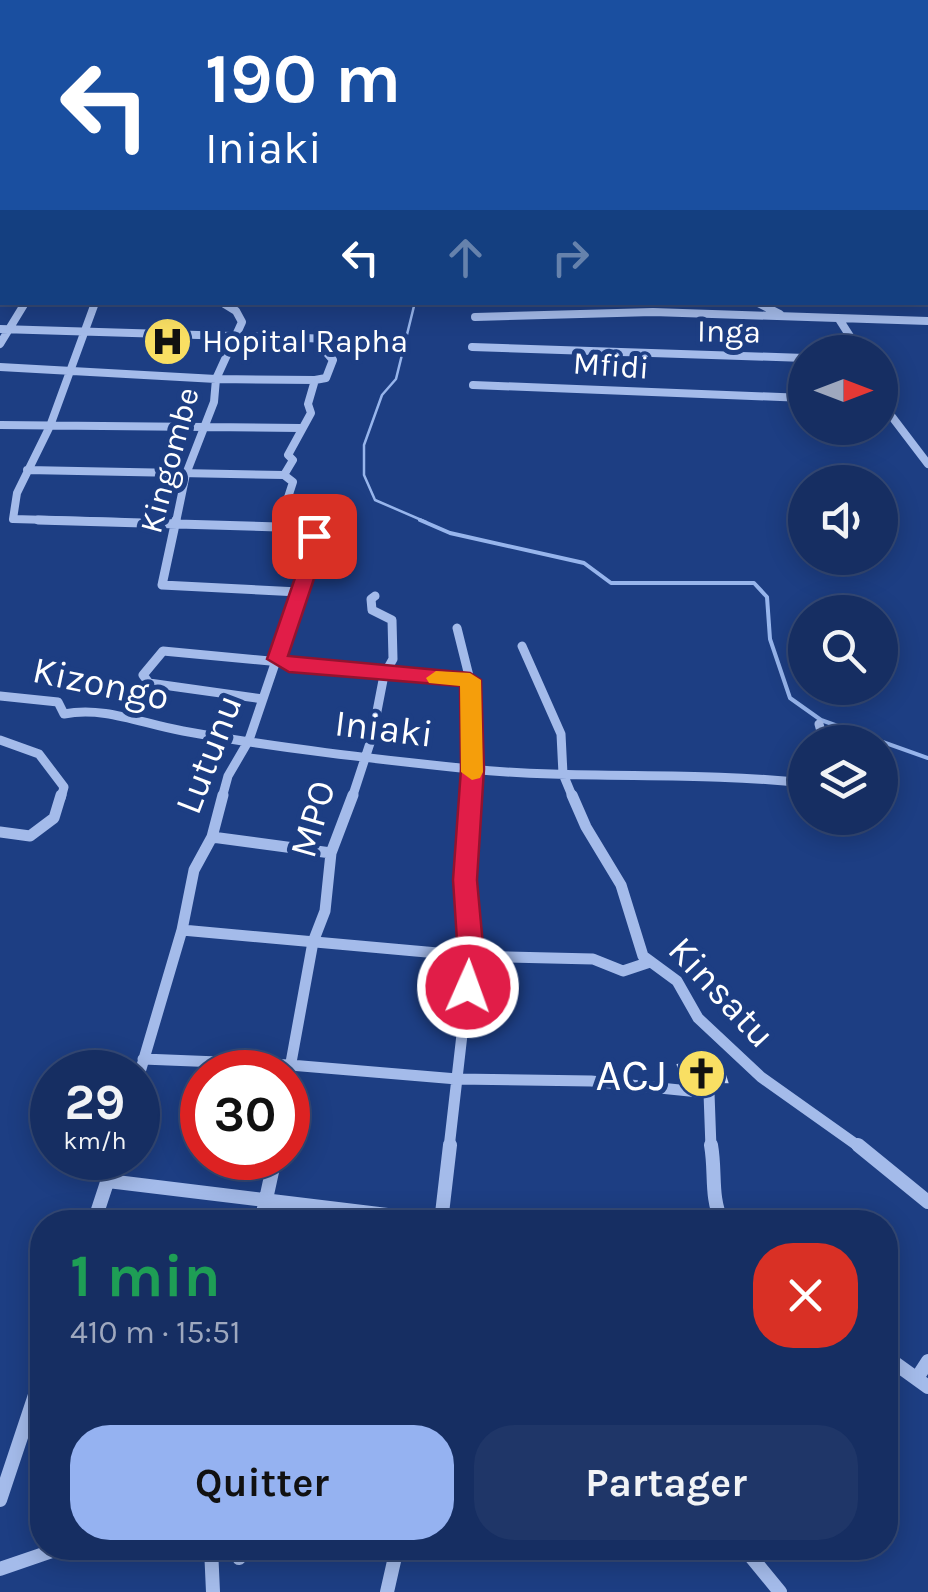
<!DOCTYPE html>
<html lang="fr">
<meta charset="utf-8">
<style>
body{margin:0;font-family:Karla,sans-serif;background:#1f3668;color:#f1f3f6;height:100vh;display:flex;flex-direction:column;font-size:38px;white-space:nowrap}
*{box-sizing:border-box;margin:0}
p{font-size:32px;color:#9ea8be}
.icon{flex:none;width:55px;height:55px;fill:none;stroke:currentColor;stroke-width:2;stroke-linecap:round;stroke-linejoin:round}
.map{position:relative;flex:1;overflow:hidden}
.side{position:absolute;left:30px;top:1210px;width:868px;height:350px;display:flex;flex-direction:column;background:#162e62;border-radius:40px;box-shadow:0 5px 25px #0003,0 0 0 2px #354a77}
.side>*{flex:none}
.top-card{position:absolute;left:0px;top:0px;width:930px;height:305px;box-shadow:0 5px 25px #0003,0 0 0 2px #354a77;background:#1a4fa0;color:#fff;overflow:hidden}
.needle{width:65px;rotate:90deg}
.controls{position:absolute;left:788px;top:335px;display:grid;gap:20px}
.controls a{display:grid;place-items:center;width:110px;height:110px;border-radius:50%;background:#162e62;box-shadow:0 5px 25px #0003,0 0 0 2px #354a77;font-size:50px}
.speed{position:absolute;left:30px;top:1050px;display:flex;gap:20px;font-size:50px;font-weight:700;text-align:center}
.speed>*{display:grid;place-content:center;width:130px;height:130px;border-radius:50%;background:#162e62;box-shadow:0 5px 25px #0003,0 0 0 2px #354a77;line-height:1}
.speed small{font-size:25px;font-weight:400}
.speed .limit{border:15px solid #d22;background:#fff;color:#111}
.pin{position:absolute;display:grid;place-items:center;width:85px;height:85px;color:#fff;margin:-42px;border-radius:20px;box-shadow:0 5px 15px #0006}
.me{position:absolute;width:110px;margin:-55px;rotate:2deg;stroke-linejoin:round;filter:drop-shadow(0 0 8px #0008)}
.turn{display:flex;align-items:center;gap:35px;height:210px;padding:0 40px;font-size:45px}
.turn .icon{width:130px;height:130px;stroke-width:2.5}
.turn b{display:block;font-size:70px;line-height:85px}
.lanes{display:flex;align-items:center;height:95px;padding:0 40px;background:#0003;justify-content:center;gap:50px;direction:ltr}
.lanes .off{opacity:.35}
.round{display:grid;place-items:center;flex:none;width:105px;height:105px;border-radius:40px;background:#1f3668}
.headline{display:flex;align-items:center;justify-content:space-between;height:170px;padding:0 40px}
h1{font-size:60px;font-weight:700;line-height:75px;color:#1e9e55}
.primary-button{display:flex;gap:20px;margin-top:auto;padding:20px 40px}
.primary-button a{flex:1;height:115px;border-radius:40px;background:#95b2f1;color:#111;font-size:40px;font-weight:700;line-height:115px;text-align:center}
.primary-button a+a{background:#1f3668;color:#f1f3f6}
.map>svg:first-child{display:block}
</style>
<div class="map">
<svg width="928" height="1592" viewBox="0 0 928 1592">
<rect width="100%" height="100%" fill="#1d3e83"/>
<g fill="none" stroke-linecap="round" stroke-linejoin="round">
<path stroke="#97b5ec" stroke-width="2.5" d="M 415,302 L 396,379 L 382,395 L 364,445 L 364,475 L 375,500 L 426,522"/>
<path stroke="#97b5ec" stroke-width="4" d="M 420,520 L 450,533 L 584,563 L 611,583 L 754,583 L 767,597 L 770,639 L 790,698 L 821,720 L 928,758"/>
</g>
<path fill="#2d53a1" stroke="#c9d8f7" stroke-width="2.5" d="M 720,1060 L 727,1082 L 682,1081 L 678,1065 Z"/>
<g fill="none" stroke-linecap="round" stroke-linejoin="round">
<path stroke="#a4bbea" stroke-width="4" d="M 14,0 L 21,2
M 127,0 L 133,2
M 237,0 L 244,2
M 304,0 L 312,2
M 365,0 L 375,2
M 426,0 L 433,2
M 519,0 L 535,2
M 623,0 L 645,2
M 872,0 L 907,2
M 55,2 L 65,0
M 179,2 L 189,0
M 660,2 L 664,0"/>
<path stroke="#a4bbea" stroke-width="5" d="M 165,302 L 198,302
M 221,302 L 227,306
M 756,302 L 763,306
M 24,306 L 26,302
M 94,306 L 95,302"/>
<path stroke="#a4bbea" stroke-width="8" d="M 95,303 L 50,426 L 17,493 L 13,519 L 121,522
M 758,303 L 780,314
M 475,317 L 653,312 L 928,321
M 839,319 L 860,352
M 0,329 L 334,339
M 0,344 L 25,303
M 472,347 L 805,358
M 0,367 L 216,379 L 315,380
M 473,385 L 805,398
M 880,401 L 928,464
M 0,425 L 300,428
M 27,470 L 284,475
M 176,522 L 186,474 L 214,402 L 216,379 L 242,322 L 236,311 L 223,303
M 280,522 L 293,482 L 284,475 L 293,460 L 288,455 L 311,413 L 308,404 L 315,380 L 326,378 L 333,360 L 326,352 L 334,339"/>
<path stroke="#a4bbea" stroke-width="9" d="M 38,520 L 278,527
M 176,520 L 162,585 L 299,592
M 457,628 L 470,680 L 470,798
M 522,646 L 561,734 L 563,774 L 573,798
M 0,696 L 58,702 L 64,714 C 105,706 142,724 183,731 C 277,748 375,759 470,769 C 582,780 694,771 805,783
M 263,699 L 149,683 L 143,675 L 163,651 L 470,680
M 819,724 L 824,742
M 0,740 L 39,754 L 64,787 L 61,798
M 222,798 L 228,776 L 249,740 L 314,549 L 314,536 L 278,527 L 280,520
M 352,798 L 372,737 L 384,675 L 393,659 L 392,620 L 372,610 L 371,599 L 375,596"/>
<path stroke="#a4bbea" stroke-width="11" d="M 572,795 L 586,827 L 621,885 L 643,956 L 677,981 L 698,1018 L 761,1077 L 861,1148
M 0,832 L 30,836 L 54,818 L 61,795
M 212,837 L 331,853
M 182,930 L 471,956 L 593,959 L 623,971 L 650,962
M 143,1059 L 290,1065 L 457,1079 L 591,1081 L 709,1093 L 711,1148
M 138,1079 L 182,930 L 194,870 L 212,837 L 223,795
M 288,1079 L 313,942 L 325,911 L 331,853 L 353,795
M 449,1148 L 471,956 L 465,880 L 470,795"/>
<path stroke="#a4bbea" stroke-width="14" d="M 711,1145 C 716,1173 710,1196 722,1222
M 858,1145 L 928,1202
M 108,1181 L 445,1222
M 94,1222 L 115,1158
M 261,1222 L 275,1158
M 441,1222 L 450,1145
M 885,1356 L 928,1387
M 917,1378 L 928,1361
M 0,1500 L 42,1374
M 211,1548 L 213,1592
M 238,1548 L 239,1558
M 744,1548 L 780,1592
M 0,1569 L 61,1548
M 387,1592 L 397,1548"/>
</g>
<path fill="#e11d48" stroke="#92132f" stroke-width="2.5" d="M 314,530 L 323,536 L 324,549 L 288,656 L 470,673 L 481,680 L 484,769 L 477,880 L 484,956 L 477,995 L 468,998 L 459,995 L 455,987 L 458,956 L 453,880 L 461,769 L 460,686 L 289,672 L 267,659 L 305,549 L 305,536 Z"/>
<path fill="#f59e0b" d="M 436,671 L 470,673 L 481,680 L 483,772 L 480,778 L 472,780 L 461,772 L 460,686 L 429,683 L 426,678 Z"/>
<defs>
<symbol id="hospital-disc" viewBox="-11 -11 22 22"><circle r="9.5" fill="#f9df63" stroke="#1d3e83"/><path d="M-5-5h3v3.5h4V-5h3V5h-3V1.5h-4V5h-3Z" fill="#111"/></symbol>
<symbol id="church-disc" viewBox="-11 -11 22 22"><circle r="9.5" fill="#f9df63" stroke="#1d3e83"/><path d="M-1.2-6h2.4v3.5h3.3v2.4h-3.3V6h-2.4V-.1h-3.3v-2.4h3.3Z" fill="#111"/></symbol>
</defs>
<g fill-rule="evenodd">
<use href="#hospital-disc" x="140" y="314" width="55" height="55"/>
<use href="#church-disc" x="674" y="1046" width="55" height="55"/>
</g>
<g text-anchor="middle" stroke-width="10" stroke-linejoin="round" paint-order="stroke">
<g font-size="32" fill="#fff" stroke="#1d3e83">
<text transform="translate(729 331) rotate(1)" y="11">Inga</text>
<text transform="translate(611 365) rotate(4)" y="11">Mfidi</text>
<text transform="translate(169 460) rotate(-75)" y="11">Kingombe</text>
</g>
<g font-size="32" fill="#fff" stroke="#1d3e83" text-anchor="start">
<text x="202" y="352">Hopital Rapha</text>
</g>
<g font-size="38" fill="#fff" stroke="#1d3e83">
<text transform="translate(101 683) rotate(12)" y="13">Kizongo</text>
<text transform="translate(384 728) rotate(7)" y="13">Iniaki</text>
<text transform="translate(208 754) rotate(-69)" y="13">Lutunu</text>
<text transform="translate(312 819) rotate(-74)" y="13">MPO</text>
<text transform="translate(722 992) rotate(47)" y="13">Kinsatu</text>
</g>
<g font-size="45" fill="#fff" stroke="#1d3e83" text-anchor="end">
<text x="667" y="1090">ACJ</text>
</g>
</g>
</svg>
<div class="controls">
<a><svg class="needle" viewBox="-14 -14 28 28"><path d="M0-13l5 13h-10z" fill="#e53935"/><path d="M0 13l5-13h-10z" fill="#9ea8be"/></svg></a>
<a><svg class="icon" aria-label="sound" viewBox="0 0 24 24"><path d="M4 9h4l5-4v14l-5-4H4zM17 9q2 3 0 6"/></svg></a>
<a><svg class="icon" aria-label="search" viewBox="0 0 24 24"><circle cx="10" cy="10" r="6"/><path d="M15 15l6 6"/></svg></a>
<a><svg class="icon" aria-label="layers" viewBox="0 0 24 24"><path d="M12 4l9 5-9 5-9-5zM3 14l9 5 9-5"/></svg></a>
</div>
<div class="speed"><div>29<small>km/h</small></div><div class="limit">30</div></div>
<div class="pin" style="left:314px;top:536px;background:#d93025"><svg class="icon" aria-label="arrive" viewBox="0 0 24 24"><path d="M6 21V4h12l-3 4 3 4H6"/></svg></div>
<svg class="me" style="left:468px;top:987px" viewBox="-20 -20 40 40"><circle r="17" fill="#e11d48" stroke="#fff" stroke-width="3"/><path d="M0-11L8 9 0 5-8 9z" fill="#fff"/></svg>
<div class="top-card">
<div class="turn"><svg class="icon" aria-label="left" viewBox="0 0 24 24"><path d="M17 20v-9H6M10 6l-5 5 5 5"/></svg><div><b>190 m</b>Iniaki</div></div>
<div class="lanes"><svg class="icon" aria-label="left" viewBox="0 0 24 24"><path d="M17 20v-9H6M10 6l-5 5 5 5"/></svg><svg class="icon off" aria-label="ahead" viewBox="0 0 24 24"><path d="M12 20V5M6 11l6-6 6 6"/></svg><svg class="icon off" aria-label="right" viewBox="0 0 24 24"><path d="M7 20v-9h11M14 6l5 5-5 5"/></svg></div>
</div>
<section class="side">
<div class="headline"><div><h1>1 min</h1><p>410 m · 15:51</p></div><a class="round" style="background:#d93025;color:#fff"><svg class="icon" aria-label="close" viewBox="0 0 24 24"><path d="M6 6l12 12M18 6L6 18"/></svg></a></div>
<div class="primary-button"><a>Quitter</a><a>Partager</a></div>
</section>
</div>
